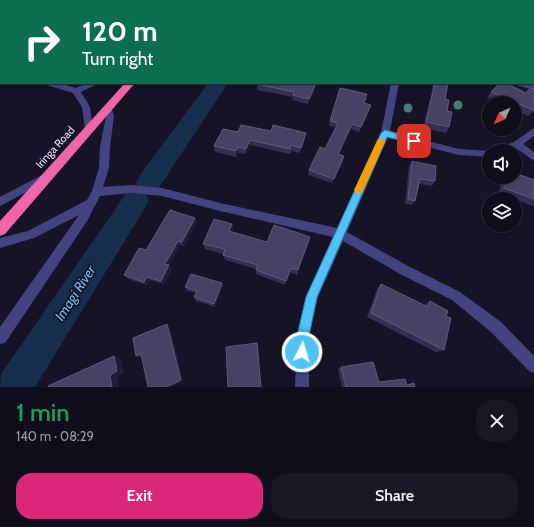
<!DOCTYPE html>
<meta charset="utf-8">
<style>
body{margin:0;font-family:Cabin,sans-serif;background:#191726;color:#f1f3f6;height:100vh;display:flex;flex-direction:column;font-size:15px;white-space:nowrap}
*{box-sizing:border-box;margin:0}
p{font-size:13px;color:#9c9ca4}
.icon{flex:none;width:22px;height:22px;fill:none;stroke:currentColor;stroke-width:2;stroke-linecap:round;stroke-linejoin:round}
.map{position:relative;height:387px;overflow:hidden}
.details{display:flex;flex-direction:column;background:#100e1d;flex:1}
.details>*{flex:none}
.banner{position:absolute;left:0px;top:0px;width:534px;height:84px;box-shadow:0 1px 3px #0004,0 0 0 1px #302e3b;background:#0b6e4f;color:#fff;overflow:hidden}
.needle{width:26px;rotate:225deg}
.tools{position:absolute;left:482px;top:96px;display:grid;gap:8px}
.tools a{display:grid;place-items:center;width:40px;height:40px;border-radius:50%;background:#100e1d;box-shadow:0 1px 3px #0004,0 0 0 1px #302e3b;font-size:20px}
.pin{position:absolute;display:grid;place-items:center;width:34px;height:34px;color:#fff;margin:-17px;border-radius:8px;box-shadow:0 2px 6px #0006}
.me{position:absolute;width:44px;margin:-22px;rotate:5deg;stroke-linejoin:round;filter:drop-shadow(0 0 3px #0008)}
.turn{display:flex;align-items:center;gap:14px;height:84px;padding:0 16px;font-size:18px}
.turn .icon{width:52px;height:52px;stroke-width:2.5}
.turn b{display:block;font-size:28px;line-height:34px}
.round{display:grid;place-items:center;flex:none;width:42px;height:42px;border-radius:16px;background:#191726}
.overview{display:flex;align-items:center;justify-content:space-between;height:68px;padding:0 16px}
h1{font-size:24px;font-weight:600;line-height:30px;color:#1e9e55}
.button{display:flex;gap:8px;margin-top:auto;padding:8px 16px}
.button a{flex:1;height:46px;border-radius:16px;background:#db2777;color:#fff;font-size:16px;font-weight:600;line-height:46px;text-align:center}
.button a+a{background:#191726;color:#f1f3f6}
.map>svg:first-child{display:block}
</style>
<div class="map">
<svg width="534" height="387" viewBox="0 0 534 387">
<rect width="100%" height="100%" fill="#161327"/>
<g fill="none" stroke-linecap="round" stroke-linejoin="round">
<path fill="#172d4c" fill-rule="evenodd" d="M 266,0 L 282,0 L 282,1 L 266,1 Z
M 208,83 L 228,83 L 158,189 L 149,192 L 140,189 L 136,182 L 140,175 Z
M 136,189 L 145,192 L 149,200 L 145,208 L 35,387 L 0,387 L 1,374 L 127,192 Z"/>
<path fill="#444381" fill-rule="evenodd" d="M 180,0 L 186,0 L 186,1 L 180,1 Z
M 399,0 L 405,0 L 405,1 L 399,1 Z
M 0,66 L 1,66 L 1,70 L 0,70 Z
M 46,83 L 58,83 L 76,88 L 88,83 L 99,83 L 81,92 L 90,107 L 93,129 L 92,131 L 86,131 L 85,129 L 82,107 L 73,93 L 47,85 Z
M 391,83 L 399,83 L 390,131 L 459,149 L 489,151 L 491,151 L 489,151 L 489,157 L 459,155 L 388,137 L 347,232 L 410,267 L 460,292 L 501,322 L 534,356 L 534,373 L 529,371 L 491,332 L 452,300 L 402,275 L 343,241 L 318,297 L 309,336 L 309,387 L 295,387 L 297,336 L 306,297 L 333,237 L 220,211 L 162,196 L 131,193 L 100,196 L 87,221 L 5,343 L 0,344 L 0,327 L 79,215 L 34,238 L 0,248 L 0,238 L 28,231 L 87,200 L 92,191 L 99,168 L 100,147 L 106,116 L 104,108 L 105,106 L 111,106 L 114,116 L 110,147 L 109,168 L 103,187 L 131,185 L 162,188 L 220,203 L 337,228 L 381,133 Z
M 515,83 L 534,84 L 534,90 L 516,85 Z
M 534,128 L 534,136 L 523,144 L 534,152 L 534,161 L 516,148 L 508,151 L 494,151 L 496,149 L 514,142 Z
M 44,174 L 47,175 L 49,178 L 47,181 L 0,206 L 0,197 Z"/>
<path fill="#ee65a9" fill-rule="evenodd" d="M 200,0 L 208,0 L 208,1 L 200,1 Z
M 125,83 L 135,83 L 5,234 L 0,236 L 0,221 Z"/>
</g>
<g fill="#487d77">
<circle cx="458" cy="105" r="4.5"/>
<circle cx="408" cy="108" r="4.5"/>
</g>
<path fill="#352e53" d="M 419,0 L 441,0 L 440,1 L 419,1 Z
M 451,0 L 534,0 L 534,49 L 533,48 L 533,1 L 454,1 Z
M 257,83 L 317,83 L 308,104 L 292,100 L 293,97 L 257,90 Z
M 433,83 L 448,83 L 445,99 L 449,127 L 446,133 L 423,128 L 432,91 Z
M 491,92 L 534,110 L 528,116 L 515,110 L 515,103 L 498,103 L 487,97 Z
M 365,103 L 371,105 L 369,110 L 359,132 L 351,129 L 339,155 L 343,161 L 332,183 L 308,175 L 309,170 L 325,149 L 336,127 L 329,126 L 330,121 Z
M 238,132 L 305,139 L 300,153 L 291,151 L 290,154 L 250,145 L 246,154 L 238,153 L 236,157 L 215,152 L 214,146 Z
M 412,161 L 435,181 L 432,186 L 419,184 L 415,201 L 412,205 L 405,204 L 409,166 Z
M 502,177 L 515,177 L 534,180 L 534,204 L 532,206 L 499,193 Z
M 195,218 L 197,222 L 184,246 L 180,245 L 169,265 L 172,269 L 164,284 L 150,280 L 147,285 L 128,279 L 124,275 L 146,250 Z
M 232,224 L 233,229 L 232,232 L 267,242 L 310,237 L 297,275 L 290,272 L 285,285 L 256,274 L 256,269 L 225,260 L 223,254 L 205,249 L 203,244 Z
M 493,225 L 514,225 L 512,229 L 507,233 Z
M 222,283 L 223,286 L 215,307 L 196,301 L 194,297 L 196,293 L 187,291 L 185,287 Z
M 381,284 L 424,305 L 430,301 L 444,350 L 436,352 L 367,317 L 377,289 Z
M 341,367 L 379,382 L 407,385 L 415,387 L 342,387 L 338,369 Z"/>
<path fill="#211b3a" d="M 47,0 L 57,0 L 56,1 L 45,1 Z
M 86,0 L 93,0 L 92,1 L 85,1 Z
M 316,83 L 317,83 L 317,85 L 308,104 L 309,99 Z
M 352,124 L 351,129 L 337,159 L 338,154 Z
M 306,133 L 305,139 L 300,153 L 301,148 Z
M 250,140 L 250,145 L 246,154 L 246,149 Z
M 238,147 L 238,153 L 236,157 L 236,151 Z
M 344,156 L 343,161 L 332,183 L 334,179 Z
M 195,218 L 197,222 L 184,246 L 182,242 Z
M 232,224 L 233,229 L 230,237 L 229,231 Z
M 310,237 L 308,243 L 297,275 L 298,270 Z
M 178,241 L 180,245 L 168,268 L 165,264 Z
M 169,265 L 172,269 L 164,284 L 161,281 Z
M 291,268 L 290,272 L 285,285 L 286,281 Z
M 147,277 L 150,280 L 147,285 L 144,282 Z
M 222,283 L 223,286 L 215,307 L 214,304 Z
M 167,324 L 170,327 L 183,381 L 171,387 L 166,387 Z
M 141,354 L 145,356 L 140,358 L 136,356 Z
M 114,356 L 121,359 L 124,373 L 117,377 L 119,387 L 112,387 L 110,375 Z"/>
<path fill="#474165" stroke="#5f597c" d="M 0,0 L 47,0 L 45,1 L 1,1 L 1,28 L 0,29 Z
M 70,0 L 86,0 L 85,1 L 69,1 Z
M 292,0 L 361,0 L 367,1 L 291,1 Z
M 463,0 L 534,0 L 534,47 L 533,48 L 533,1 L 463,1 Z
M 0,29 L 1,29 L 1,44 L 0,44 Z
M 257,83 L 316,83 L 309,99 L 293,95 L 294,92 L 257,84 Z
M 435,83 L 448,83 L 445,99 L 449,100 L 447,111 L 452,112 L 449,127 L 426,122 Z
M 500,83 L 506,83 L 526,93 L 530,88 L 534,90 L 534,110 L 533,110 L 519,104 L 518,105 L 515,104 L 515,103 L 514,103 L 491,92 Z
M 340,88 L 367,94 L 364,103 L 371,105 L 361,127 L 352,124 L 338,154 L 344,156 L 334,179 L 309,170 L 320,147 L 325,149 L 338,123 L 330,121 Z
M 241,125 L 271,131 L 273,125 L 306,133 L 301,148 L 291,145 L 290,149 L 250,140 L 246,149 L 238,147 L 236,151 L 214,146 L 223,129 L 238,132 Z
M 412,161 L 436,166 L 435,181 L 420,179 L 415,201 L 408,199 Z
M 515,173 L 534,180 L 534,199 L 504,188 L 506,177 L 515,177 Z
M 170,210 L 195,218 L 182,242 L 178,241 L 165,264 L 169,265 L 161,281 L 147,277 L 144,282 L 124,275 L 139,248 L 146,250 Z
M 515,215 L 519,217 L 515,224 Z
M 214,219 L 232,224 L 229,231 L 267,242 L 274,225 L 310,237 L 298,270 L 291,268 L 286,281 L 256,270 L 258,265 L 223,255 L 225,249 L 203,244 Z
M 506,225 L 514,225 L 512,229 Z
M 191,274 L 222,283 L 214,304 L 194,297 L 197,291 L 185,287 Z
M 381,284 L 428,307 L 430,301 L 448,311 L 446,316 L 451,318 L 444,350 L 371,313 Z
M 167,324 L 181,380 L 166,387 L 148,387 L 141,354 L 136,356 L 133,338 Z
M 257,343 L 261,387 L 228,387 L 226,347 Z
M 114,356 L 117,371 L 110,375 L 112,387 L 48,387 L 48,386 Z
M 373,362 L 379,382 L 405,379 L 407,385 L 414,383 L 415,387 L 346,387 L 341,367 Z"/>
<path fill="#4fc3f7" stroke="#337fa1" d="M 385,130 L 417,139 L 419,141 L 414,144 L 387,137 L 317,297 L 309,336 L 308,352 L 306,356 L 302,358 L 298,356 L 296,352 L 297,336 L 306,297 L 381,133 Z"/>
<path fill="#f59e0b" d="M 378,139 L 384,139 L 385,142 L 362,193 L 356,193 L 354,190 Z"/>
<g text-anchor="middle" stroke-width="3.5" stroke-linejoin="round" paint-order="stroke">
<g font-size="11" fill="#e0ddfb" stroke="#161327">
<text transform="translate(55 147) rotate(-48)" y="4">Iringa Road</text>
</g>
<g font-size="14" font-style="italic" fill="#76baf0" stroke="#161327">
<text transform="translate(75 293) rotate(-57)" y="5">Imagi River</text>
</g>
</g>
</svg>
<div class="tools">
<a><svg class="needle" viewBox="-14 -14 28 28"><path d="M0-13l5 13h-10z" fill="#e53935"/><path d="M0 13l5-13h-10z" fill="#9c9ca4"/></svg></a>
<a><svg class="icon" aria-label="sound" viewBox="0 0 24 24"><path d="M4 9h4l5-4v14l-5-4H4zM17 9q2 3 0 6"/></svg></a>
<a><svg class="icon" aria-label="layers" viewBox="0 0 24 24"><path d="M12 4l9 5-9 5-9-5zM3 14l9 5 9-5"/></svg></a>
</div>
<div class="pin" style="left:414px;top:141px;background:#d93025"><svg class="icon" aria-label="arrive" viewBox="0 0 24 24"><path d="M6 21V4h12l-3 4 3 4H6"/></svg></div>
<svg class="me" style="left:302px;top:352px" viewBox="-20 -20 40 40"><circle r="17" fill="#4fc3f7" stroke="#fff" stroke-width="3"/><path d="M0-11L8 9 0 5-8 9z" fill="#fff"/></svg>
<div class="banner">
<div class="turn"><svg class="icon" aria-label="right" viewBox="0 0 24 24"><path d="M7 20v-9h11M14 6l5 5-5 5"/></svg><div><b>120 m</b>Turn right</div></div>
</div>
</div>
<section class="details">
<div class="overview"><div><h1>1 min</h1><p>140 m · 08:29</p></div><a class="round"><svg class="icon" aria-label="close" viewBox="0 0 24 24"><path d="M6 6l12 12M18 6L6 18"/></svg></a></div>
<div class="button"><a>Exit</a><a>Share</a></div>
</section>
